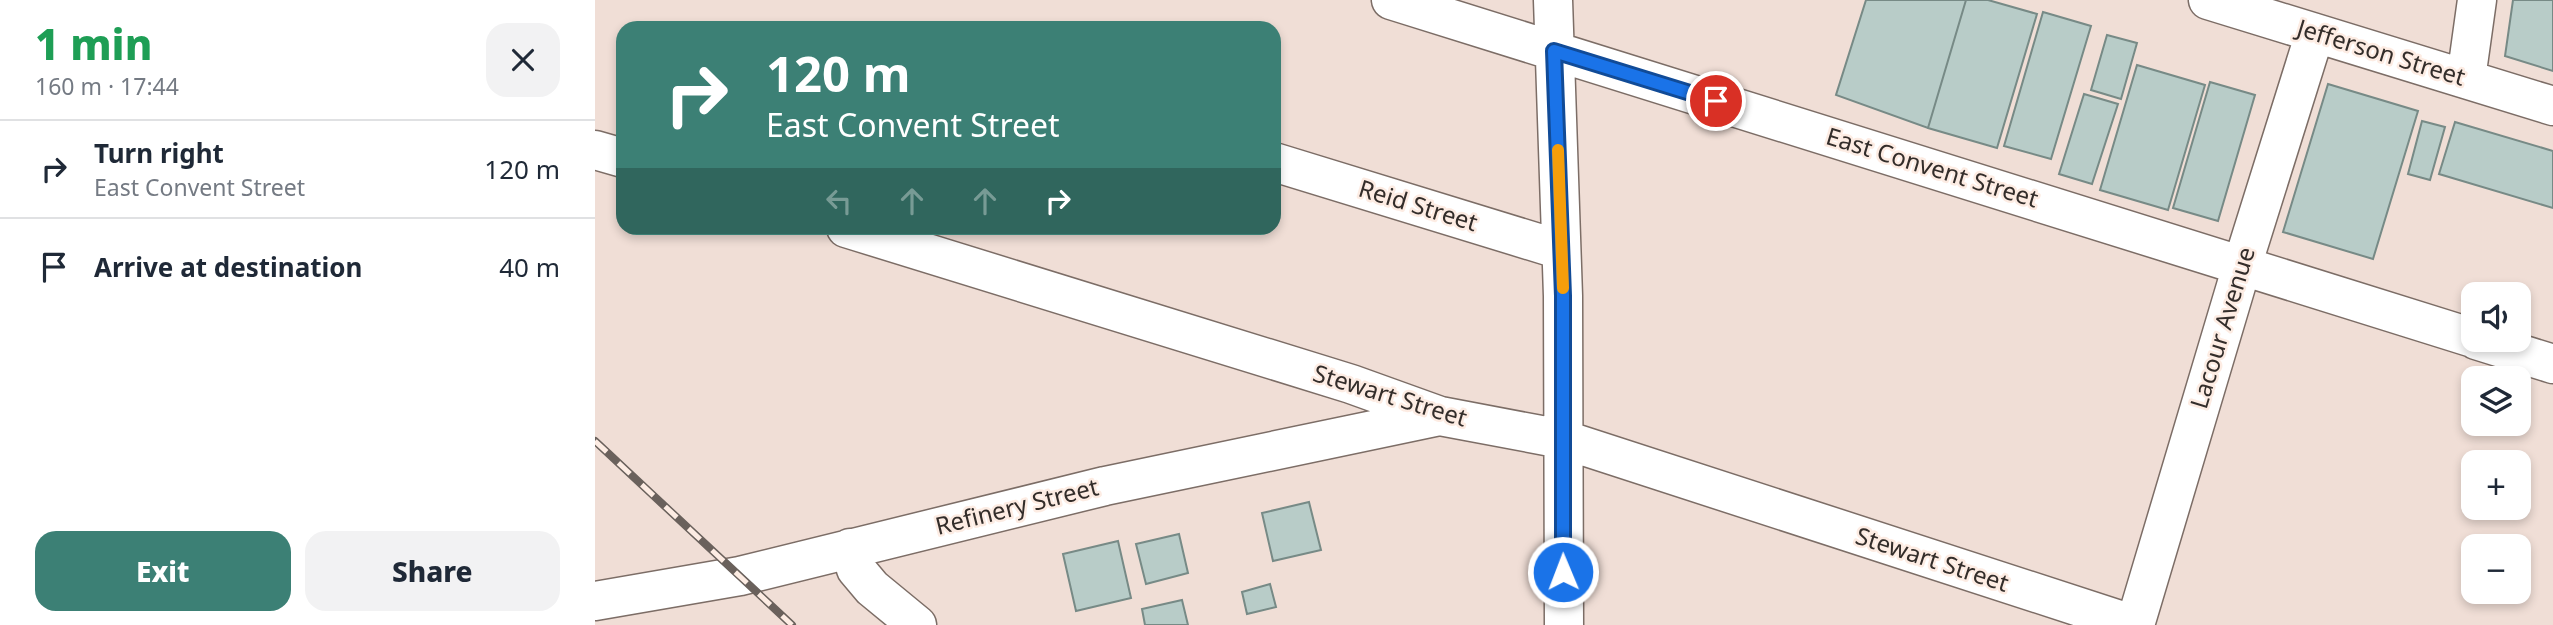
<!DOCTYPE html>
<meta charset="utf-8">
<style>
body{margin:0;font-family:"Noto Sans",sans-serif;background:#f2f2f3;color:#1f2937;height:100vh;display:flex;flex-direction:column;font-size:26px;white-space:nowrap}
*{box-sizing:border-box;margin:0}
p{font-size:23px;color:#747a83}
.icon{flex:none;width:38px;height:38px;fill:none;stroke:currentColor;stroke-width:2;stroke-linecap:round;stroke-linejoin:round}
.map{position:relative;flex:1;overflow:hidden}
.details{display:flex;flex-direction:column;background:#fff;width:595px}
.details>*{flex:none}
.top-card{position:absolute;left:21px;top:21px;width:665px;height:214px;border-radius:21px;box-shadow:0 4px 10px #0003;background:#3c8075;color:#fff;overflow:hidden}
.controls{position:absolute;left:1866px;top:282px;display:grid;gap:14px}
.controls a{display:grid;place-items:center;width:70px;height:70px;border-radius:14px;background:#fff;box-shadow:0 4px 10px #0003;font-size:35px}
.pin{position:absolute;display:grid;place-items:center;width:60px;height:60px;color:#fff;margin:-30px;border:4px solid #fff;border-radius:50%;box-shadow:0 2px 7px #0007}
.me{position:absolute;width:77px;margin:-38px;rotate:359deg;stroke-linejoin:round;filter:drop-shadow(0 0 5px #0008)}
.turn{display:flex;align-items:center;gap:24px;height:147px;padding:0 35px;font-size:32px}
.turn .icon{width:91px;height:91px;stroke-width:2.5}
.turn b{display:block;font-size:49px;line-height:60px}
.lanes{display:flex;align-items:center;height:66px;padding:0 35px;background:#0003;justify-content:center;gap:35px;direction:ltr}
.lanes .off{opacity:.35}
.round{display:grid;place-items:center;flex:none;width:74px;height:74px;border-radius:21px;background:#f2f2f3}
.overview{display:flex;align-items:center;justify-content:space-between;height:119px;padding:0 35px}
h1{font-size:42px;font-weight:800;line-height:52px;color:#1e9e55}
.primary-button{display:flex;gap:14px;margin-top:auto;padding:14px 35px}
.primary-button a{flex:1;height:80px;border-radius:21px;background:#3c8075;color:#fff;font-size:28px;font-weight:800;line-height:80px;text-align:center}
.primary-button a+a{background:#f2f2f3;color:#1f2937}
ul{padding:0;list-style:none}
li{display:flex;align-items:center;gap:21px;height:98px;padding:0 35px;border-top:2px solid #e0e1e3}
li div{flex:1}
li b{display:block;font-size:26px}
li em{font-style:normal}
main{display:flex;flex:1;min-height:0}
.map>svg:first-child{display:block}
</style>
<main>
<section class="details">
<div class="overview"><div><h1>1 min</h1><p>160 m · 17:44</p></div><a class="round"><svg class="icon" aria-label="close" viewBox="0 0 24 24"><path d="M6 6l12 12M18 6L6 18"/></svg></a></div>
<ul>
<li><svg class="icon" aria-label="right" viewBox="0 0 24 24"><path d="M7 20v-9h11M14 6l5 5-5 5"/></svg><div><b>Turn right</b><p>East Convent Street</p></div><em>120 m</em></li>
<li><svg class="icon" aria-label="arrive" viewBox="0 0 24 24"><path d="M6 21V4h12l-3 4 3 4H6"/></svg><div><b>Arrive at destination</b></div><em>40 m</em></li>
</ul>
<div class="primary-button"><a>Exit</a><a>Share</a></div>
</section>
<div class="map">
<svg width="1958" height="625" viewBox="0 0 1958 625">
<rect width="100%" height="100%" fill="#f0ded6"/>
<path fill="#b8ccc8" stroke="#778a86" stroke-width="2" d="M 1271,0 L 1371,0 L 1333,128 L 1241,95 Z
M 1371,0 L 1393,0 L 1442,14 L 1402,148 L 1333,128 Z
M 1918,0 L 1958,0 L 1958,71 L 1910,56 Z
M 1448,12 L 1496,26 L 1456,159 L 1409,146 Z
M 1512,35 L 1542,43 L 1526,99 L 1496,90 Z
M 1542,65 L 1610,85 L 1573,210 L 1505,190 Z
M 1615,82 L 1660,95 L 1623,221 L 1578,208 Z
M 1733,84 L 1823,111 L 1778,259 L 1688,232 Z
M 1489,94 L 1523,104 L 1497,184 L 1464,174 Z
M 1827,121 L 1850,127 L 1835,180 L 1813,174 Z
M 1860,122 L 1958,151 L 1958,208 L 1844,174 Z
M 714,502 L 726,550 L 678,561 L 667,513 Z
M 584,534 L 593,573 L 551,584 L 541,544 Z
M 523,541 L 536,598 L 481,611 L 468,554 Z
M 675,584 L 681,607 L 652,614 L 647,592 Z
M 587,600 L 593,625 L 550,625 L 547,609 Z"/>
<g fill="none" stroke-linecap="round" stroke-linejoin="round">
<defs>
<path id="minor" d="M 796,0 L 1878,338
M 958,0 L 968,296 L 969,625
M 1613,0 L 1958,106
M 1871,79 L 1882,0
M 0,150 L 28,158
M 679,162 L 966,250
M 251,228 L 756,384 L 845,416 L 967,439 L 1540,625
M 1881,340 L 1958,364
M 255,548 L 261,569 L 277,588 L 322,625
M 0,601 L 145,576 L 510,486 L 845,416
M 1540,625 L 1647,266 L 1720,33"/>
</defs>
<use href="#minor" stroke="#7c6d66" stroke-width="41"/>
<use href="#minor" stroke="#fff" stroke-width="38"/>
<defs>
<path id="rail" d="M 0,441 L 197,625"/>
</defs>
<use href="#rail" stroke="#6a615c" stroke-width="8"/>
<use href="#rail" stroke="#fdece3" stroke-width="5" stroke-dasharray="16" stroke-linecap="butt"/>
</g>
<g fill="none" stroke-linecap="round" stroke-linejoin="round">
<defs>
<path id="route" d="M 968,572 L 968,296 L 959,51 L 1121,101"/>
</defs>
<use href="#route" stroke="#114b97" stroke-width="18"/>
<use href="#route" stroke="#1a73e8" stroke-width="12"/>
<path stroke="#f59e0b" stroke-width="12" d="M 963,150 L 968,288"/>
</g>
<g text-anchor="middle" stroke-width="5" stroke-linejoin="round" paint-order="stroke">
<g font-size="24" fill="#332d2a" stroke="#fdece3">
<text transform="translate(1786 53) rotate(17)" y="8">Jefferson Street</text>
<text transform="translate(1337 168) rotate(17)" y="8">East Convent Street</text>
<text transform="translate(823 206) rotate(17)" y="8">Reid Street</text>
<text transform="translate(1628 328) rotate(-73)" y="8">Lacour Avenue</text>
<text transform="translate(795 396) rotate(17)" y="8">Stewart Street</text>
<text transform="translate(422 507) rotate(-14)" y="8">Refinery Street</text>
<text transform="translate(1337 560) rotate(18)" y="8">Stewart Street</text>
</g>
</g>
</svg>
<div class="controls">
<a><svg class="icon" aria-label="sound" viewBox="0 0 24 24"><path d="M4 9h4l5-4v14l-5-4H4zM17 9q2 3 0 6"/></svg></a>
<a><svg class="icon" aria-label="layers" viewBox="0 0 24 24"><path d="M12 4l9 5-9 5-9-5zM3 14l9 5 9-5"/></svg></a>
<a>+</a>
<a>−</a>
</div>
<div class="pin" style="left:1121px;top:101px;background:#d93025"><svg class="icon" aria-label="arrive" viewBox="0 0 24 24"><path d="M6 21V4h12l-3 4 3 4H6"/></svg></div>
<svg class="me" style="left:968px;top:572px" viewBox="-20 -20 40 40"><circle r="17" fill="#1a73e8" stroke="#fff" stroke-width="3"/><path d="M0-11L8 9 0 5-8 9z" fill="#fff"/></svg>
<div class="top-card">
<div class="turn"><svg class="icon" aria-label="right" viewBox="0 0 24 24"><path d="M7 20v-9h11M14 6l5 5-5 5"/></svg><div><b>120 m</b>East Convent Street</div></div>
<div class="lanes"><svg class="icon off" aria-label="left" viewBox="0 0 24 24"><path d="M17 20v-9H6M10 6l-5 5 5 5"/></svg><svg class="icon off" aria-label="ahead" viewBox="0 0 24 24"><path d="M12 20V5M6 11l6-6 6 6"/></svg><svg class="icon off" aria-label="ahead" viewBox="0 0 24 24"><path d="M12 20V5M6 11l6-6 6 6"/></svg><svg class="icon" aria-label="right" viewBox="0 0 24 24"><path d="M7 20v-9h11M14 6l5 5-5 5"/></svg></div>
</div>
</div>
</main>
